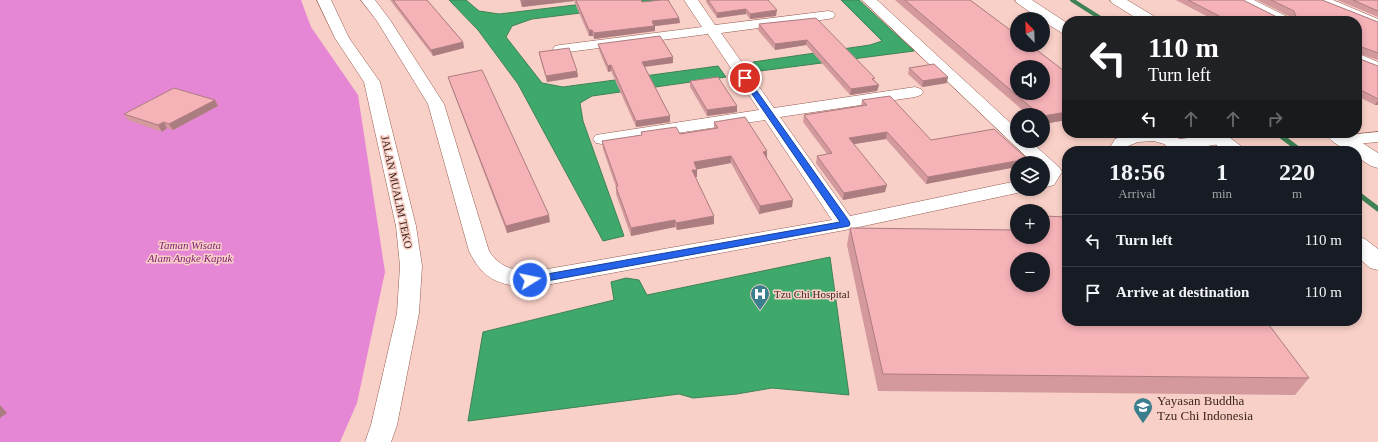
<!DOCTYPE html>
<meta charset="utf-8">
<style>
body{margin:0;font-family:Georgia,serif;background:#242831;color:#f1f3f6;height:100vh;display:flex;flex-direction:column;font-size:15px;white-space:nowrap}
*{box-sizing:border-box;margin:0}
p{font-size:13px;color:#9ea1a6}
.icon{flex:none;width:22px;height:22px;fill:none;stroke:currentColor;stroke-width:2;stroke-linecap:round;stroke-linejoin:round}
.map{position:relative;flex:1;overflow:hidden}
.drawer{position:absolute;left:1062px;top:146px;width:300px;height:180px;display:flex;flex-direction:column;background:#171b24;border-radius:16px;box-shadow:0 2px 6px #0003}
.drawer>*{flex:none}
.guide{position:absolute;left:1062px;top:16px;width:300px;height:122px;border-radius:16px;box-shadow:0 2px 6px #0003;background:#202124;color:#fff;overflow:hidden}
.needle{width:26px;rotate:337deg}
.tools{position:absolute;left:1010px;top:12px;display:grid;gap:8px}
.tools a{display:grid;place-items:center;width:40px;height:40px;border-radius:50%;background:#171b24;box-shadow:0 2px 6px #0003;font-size:20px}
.pin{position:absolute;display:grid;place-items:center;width:34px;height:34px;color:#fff;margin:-17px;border:2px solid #fff;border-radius:50%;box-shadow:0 1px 4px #0007}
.me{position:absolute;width:44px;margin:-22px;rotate:80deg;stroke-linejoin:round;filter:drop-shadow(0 0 3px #0008)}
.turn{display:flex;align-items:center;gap:14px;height:84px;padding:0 20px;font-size:18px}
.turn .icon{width:52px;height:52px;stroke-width:2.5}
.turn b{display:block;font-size:28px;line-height:34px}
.lanes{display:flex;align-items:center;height:38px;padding:0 20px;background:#0003;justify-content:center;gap:20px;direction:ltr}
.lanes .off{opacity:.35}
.eta{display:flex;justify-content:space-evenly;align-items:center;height:68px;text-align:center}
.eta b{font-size:24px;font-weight:800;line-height:28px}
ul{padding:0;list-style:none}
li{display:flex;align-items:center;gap:12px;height:52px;padding:0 20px;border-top:1px solid #363941}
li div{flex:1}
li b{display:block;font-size:15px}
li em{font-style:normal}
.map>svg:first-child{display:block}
</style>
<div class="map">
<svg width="1378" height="442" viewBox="0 0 1378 442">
<rect width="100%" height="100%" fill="#f8d0c7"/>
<path fill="#e687d5" d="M 0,0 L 301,0 L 311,27 L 358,95 L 385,272 L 357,403 L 340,442 L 0,442 Z"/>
<path fill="#3fa96b" stroke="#3f8255" d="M 449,0 L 466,0 L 479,11 L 499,14 L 617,0 L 668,0 L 669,2 L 532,19 L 512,26 L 506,37 L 542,83 L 563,87 L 718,66 L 726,77 L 592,96 L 580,103 L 583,121 L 624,236 L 603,241 L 518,84 L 478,30 Z
M 841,0 L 859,0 L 914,51 L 760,71 L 753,62 L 870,45 L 882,41 Z
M 830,257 L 849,395 L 772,388 L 737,394 L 693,398 L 679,394 L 468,421 L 483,332 L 614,300 L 611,282 L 626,278 L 639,280 L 647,295 Z"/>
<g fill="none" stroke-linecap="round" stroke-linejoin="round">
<path stroke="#3f8255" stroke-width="4" d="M 1072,0 L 1105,21"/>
<path stroke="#3f8255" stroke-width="5" d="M 1277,133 L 1301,151
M 1357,193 L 1378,209"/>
<defs>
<path id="minor" d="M 317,0 L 331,0 L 349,38 L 380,82 L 416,226 L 422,266 L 419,313 L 397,425 L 391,442 L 365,442 L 371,425 L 397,313 L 400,266 L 396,226 L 364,82 L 335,38 Z
M 361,0 L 375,0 L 390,20 L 444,104 L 489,251 C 499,267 513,270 530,272 L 832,220 L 765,120 L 602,144 L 596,143 L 593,139 L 596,135 L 602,134 L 759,110 L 708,34 L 560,53 L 555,52 L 553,49 L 555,46 L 560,45 L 702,27 L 684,0 L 698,0 L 715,25 L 828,11 L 833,12 L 835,15 L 833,18 L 828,19 L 721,33 L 774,108 L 915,87 L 921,89 L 923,92 L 921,95 L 915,97 L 780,117 L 850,216 L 1017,181 L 1017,189 L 1025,189 L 1024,191 L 1017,193 L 845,230 L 530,288 C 498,284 484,281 469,251 L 428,104 L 377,21 Z
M 862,0 L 877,0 L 1017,129 L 1017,141 L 1030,141 L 1060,168 L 1062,172 L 1054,185 L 1043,188 L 1043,163 L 1033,163 Z
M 1237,0 L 1254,0 L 1290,18 L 1292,21 L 1275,21 L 1239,3 Z
M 1315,0 L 1333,0 L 1378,19 L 1378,28 L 1317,3 Z
M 1357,53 L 1378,62 L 1378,73 L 1357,63 Z
M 1378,132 L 1378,142 L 1345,145 L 1339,144 L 1336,140 L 1339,136 Z
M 1133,133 L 1165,133 L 1180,139 L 1220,134 L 1226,135 L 1229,139 L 1226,143 L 1189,149 L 1191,151 L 1173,151 L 1164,144 L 1154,141 L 1138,142 L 1128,146 L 1128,151 L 1110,151 L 1109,149 L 1115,139 Z"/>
<path id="major" d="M 1015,0 L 1032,0 L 1067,23 L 1067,35 L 1062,33 L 1043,21 L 1043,19 L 1040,19 L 1017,3 Z
M 1110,0 L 1127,0 L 1157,18 L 1160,21 L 1141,21 L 1112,3 Z
M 1203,133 L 1224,133 L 1242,147 L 1245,151 L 1223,151 Z
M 1325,133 L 1347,133 L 1378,153 L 1378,168 L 1371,166 L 1357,157 L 1357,151 C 1346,151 1331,143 1325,133 Z
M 1357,236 L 1365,239 L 1378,249 L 1378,270 L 1370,268 L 1357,256 Z"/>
</defs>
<use href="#minor" stroke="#955c4f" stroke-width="1"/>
<use href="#major" stroke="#955c4f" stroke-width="1"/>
<use href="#minor" fill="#fff" fill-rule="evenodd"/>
<use href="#major" fill="#fff" fill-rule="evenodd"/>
</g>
<path fill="#d3999d" d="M 390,0 L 427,0 L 463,42 L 464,48 L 433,56 Z
M 520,0 L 641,0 L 642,2 L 679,18 L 680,23 L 655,26 L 655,31 L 594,39 L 593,36 L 589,36 L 574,1 L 522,7 Z
M 706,0 L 708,0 L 776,16 L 750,19 L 746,14 L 717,18 L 706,2 Z
M 895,0 L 970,0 L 1067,73 L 1067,120 L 1043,124 L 1043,115 L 1028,115 Z
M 1176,0 L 1243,0 L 1277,17 L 1291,17 L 1257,0 L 1322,0 L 1378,22 L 1378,60 L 1360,54 L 1360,59 L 1378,66 L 1378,105 L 1375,105 L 1357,96 L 1357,21 L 1216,21 Z
M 1337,0 L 1378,0 L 1378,17 Z
M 816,18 L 879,85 L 877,91 L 850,95 L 806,45 L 775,50 L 758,30 L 759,24 Z
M 598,44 L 673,57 L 673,63 L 645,67 L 670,116 L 670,122 L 636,127 L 611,71 L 608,72 L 599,50 Z
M 539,52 L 577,71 L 578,77 L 547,82 L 540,58 Z
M 909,68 L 947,83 L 922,87 L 908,74 Z
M 448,77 L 550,222 L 507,233 L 450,83 Z
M 690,81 L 737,112 L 707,116 L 690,87 Z
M 215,100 L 218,106 L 173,130 L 167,128 L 162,132 L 128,120 L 124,114 Z
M 862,100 L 931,140 L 1027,159 L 1025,163 L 1017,163 L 926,184 L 886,139 L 854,144 L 885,192 L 843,200 L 816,163 L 817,156 L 827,154 L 803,122 L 804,115 L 861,106 Z
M 714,122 L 767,151 L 767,158 L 792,207 L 759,214 L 731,163 L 697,169 L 697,177 L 695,177 L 714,216 L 714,224 L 677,230 L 675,227 L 631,236 L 616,194 L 616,187 L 603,149 L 602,141 L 641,135 L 641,132 L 680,134 L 714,129 Z
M 850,228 L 1309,378 L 1295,395 L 878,391 L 847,245 Z"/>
<path fill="#ac7d80" d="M 533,0 L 574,0 L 574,1 L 522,7 L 521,1 Z
M 746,9 L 746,14 L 717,18 L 717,13 Z
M 777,10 L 776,16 L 750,19 L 750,14 Z
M 679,18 L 680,23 L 655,26 L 655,31 L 594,39 L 594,33 L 652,21 Z
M 589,30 L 592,30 L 593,36 L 589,36 Z
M 807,40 L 806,45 L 775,50 L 775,44 Z
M 463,42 L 464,48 L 433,56 L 431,50 Z
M 673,57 L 673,63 L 642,67 L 642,62 Z
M 611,65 L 611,71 L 608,72 L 608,66 Z
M 577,71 L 578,77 L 547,82 L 546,76 Z
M 948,77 L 947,83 L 922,87 L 923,81 Z
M 879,85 L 877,91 L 850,95 L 851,89 Z
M 215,100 L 218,106 L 173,130 L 169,124 Z
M 1378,100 L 1378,105 L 1375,105 Z
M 737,106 L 737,112 L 707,116 L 707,110 Z
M 1067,112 L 1067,120 L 1043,124 L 1043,116 Z
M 670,116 L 670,122 L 636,127 L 636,121 Z
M 164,122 L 167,128 L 162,132 L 158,125 Z
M 887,132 L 886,139 L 848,145 L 849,138 Z
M 767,151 L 767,159 L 763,152 Z
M 731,156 L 731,163 L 694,170 L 694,162 Z
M 1027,159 L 1025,163 L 1017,163 L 1017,167 L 926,184 L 928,177 Z
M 692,170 L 697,170 L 697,177 L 692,178 Z
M 887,185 L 885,192 L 843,200 L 844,193 Z
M 793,200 L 792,207 L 759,214 L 760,206 Z
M 549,215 L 550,222 L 507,233 L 506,226 Z
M 714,216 L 714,224 L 677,230 L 676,223 Z
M 675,220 L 675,227 L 631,236 L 631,228 Z
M 0,405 L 7,413 L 0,418 Z"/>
<path fill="#f5b2b7" stroke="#ac7d80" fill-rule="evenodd" d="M 393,0 L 427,0 L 463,42 L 431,50 Z
M 521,0 L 533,0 L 521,1 Z
M 576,0 L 641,0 L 642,2 L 661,0 L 668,0 L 679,18 L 652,21 L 654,26 L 594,33 L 592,30 L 589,30 Z
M 708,0 L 768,0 L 777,10 L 750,14 L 746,9 L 717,13 Z
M 905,0 L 970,0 L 1017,35 L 1017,45 L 1030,45 L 1067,73 L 1067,112 L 1043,116 L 1043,115 L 1040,115 ZM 1017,67 L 1043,67 L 1043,93 L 1017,93 Z
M 1188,0 L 1243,0 L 1277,17 L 1295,17 L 1296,16 L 1294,11 L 1271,0 L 1322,0 L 1378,22 L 1378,53 L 1359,46 L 1360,59 L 1378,66 L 1378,99 L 1357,88 L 1357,21 L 1229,21 Z
M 1353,0 L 1378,0 L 1378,11 Z
M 816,18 L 875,78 L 872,79 L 879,85 L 851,89 L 807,40 L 775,44 L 759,24 Z
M 660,36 L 673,57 L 642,62 L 670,116 L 636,121 L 611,65 L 608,66 L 598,44 Z
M 569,48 L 577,71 L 546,76 L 539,52 Z
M 934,64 L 948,77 L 923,81 L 909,68 Z
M 482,70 L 549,215 L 506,226 L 448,77 Z
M 718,77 L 737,106 L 707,110 L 690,81 Z
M 174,88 L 215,100 L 169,124 L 164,122 L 158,125 L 124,114 Z
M 890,96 L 931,140 L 994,129 L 1027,159 L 928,177 L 887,132 L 849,138 L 887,185 L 844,193 L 817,156 L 832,153 L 804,115 L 867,105 L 862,100 Z
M 745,117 L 767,151 L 763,152 L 793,200 L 760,206 L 731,156 L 694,162 L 697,170 L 692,170 L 714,216 L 676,223 L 675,220 L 631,228 L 616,187 L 618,186 L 602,141 L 642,135 L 641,132 L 676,127 L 680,134 L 718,128 L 714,122 Z
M 1043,216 L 1067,217 L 1067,321 L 1266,321 L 1309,378 L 883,374 L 850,228 L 1017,230 L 1017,237 L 1043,237 ZM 1017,259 L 1043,259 L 1043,285 L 1017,285 Z"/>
<path fill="#2563eb" stroke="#184099" d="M 745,76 L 747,77 L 849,221 L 850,224 L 849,226 L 530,284 L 526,283 L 525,280 L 530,277 L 840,222 L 741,78 Z"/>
<defs>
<symbol id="hospital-pin" viewBox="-11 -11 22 30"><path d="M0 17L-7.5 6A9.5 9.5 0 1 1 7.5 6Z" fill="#3b7f8e" stroke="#f8d0c7"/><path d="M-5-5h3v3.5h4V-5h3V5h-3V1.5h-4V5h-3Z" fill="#fff"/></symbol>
<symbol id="school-pin" viewBox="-11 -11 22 30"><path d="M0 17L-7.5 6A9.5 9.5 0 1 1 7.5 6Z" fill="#3b7f8e" stroke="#f8d0c7"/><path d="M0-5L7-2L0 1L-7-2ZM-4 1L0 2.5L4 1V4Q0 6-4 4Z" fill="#fff"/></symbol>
</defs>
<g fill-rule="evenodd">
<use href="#hospital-pin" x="749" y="283" width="22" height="30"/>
<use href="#school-pin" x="1132" y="396" width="22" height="30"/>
</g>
<g text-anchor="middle" stroke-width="3" stroke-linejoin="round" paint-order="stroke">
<g font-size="11" fill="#3f2721" stroke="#f8d0c7">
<text transform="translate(397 192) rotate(78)" y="4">JALAN MUALIM TEKO</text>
</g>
<g font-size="11" font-style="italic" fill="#822375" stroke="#f8d0c7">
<text x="190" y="249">Taman Wisata<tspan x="190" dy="13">Alam Angke Kapuk</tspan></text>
</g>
<g font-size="11" fill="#3f2721" stroke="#f8d0c7" text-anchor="start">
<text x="774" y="298">Tzu Chi Hospital</text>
</g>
<g font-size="13" fill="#3f2721" stroke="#f8d0c7" text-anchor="start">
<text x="1157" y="405">Yayasan Buddha<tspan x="1157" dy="15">Tzu Chi Indonesia</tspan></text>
</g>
</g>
</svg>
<div class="tools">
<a><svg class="needle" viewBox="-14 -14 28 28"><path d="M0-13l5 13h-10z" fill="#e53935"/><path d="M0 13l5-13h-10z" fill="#9ea1a6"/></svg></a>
<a><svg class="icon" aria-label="sound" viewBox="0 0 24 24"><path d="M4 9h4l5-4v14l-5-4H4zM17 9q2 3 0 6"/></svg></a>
<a><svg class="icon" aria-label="search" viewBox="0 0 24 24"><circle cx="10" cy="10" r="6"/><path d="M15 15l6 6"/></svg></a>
<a><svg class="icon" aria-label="layers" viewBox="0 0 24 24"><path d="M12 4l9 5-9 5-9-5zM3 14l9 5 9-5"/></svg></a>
<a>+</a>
<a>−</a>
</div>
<div class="pin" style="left:745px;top:78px;background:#d93025"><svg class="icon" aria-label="arrive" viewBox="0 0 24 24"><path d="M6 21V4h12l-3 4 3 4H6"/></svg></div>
<svg class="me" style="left:530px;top:280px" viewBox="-20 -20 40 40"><circle r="17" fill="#2563eb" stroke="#fff" stroke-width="3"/><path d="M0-11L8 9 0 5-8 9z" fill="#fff"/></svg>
<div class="guide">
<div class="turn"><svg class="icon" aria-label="left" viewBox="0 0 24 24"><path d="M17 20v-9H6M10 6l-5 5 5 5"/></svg><div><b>110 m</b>Turn left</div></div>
<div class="lanes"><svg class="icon" aria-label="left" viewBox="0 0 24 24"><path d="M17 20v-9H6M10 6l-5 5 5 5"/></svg><svg class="icon off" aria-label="ahead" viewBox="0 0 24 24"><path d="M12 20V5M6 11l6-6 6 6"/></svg><svg class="icon off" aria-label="ahead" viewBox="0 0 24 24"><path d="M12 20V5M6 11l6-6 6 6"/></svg><svg class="icon off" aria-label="right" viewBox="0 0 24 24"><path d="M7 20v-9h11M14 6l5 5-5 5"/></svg></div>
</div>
<section class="drawer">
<div class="eta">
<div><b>18:56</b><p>Arrival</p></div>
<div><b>1</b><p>min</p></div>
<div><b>220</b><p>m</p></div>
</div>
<ul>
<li><svg class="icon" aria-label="left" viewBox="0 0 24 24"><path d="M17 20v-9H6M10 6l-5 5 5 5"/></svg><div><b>Turn left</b></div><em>110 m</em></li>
<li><svg class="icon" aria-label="arrive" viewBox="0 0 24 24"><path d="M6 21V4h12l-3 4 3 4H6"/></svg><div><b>Arrive at destination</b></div><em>110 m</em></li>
</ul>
</section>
</div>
